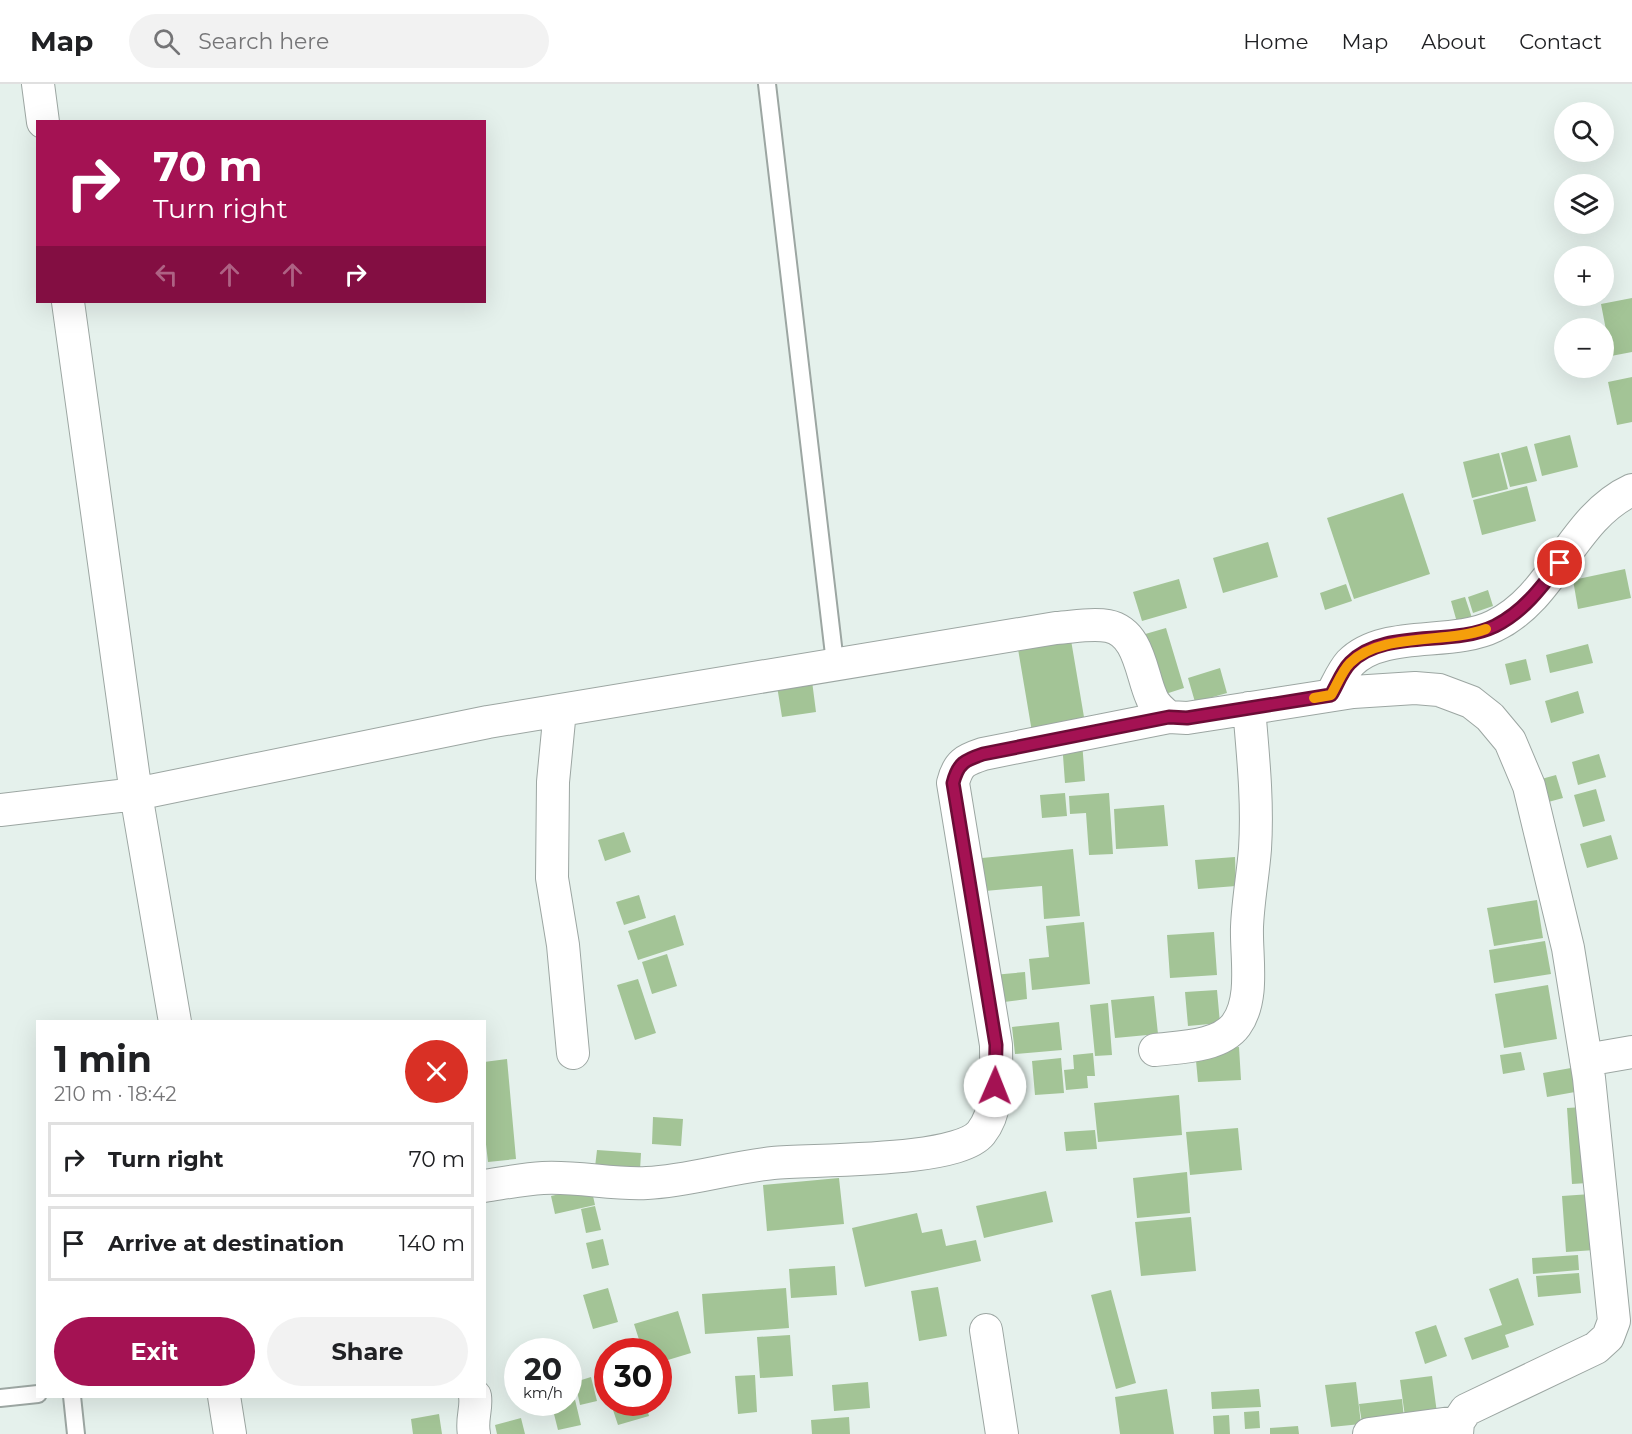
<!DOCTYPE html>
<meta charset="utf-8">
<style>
body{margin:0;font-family:Montserrat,sans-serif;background:#f2f2f2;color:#202124;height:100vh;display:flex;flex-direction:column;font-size:22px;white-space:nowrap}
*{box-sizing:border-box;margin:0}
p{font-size:20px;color:#757577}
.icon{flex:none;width:33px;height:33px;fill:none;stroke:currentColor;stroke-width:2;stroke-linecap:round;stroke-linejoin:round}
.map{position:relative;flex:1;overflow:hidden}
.drawer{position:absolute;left:36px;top:936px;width:450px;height:378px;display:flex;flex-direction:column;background:#fff;border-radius:0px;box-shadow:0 6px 24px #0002}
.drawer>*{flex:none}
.guide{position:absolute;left:36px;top:36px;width:450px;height:183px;border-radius:0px;box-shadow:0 6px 24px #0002;background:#a41253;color:#fff;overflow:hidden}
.fabs{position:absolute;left:1554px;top:18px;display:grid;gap:12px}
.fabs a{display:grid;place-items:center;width:60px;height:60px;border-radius:50%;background:#fff;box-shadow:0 6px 24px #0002;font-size:30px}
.speed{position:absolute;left:504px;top:1254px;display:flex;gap:12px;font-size:30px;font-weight:700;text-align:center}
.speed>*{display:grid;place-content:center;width:78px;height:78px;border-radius:50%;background:#fff;box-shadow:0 6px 24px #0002;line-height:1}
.speed small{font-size:15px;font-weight:400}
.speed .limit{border:9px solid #d22;background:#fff;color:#111}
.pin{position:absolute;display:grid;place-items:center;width:51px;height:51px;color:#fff;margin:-26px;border:3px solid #fff;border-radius:50%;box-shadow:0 2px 6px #0007}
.me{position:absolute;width:66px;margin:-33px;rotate:1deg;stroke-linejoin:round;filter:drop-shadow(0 0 4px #0008)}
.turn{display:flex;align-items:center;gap:21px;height:126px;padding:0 18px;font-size:27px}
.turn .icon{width:78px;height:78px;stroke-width:2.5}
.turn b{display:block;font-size:42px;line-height:51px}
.lanes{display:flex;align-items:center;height:57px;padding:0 18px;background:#0003;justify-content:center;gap:30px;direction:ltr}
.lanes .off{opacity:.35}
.round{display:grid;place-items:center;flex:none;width:63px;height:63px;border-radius:32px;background:#f2f2f2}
.summary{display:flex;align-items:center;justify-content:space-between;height:102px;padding:0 18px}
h1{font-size:36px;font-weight:700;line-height:45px}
.button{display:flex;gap:12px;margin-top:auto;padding:12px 18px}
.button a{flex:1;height:69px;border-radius:36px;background:#a41253;color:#fff;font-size:24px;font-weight:700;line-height:69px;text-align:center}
.button a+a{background:#f2f2f2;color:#202124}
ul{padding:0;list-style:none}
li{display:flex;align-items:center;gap:18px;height:75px;margin:0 12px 9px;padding:0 6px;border:3px solid #e0e0e0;border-radius:0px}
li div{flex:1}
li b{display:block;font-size:22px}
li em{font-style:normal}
header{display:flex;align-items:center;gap:36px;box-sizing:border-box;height:84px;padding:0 30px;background:#fff;border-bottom:2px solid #e0e0e0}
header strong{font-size:28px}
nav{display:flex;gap:33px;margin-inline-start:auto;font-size:21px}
.search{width:420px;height:54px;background:#f2f2f2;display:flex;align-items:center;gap:15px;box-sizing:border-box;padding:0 21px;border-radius:33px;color:#757577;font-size:22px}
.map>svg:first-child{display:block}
</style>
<header>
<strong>Map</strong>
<div class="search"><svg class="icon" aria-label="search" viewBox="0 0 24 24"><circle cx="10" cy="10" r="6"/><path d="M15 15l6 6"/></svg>Search here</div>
<nav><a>Home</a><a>Map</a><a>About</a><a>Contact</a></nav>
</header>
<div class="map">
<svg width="1632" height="1350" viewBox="0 0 1632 1350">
<rect width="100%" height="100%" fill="#e5f1ec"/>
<path fill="#a3c496" d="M 1632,214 L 1632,268 L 1611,272 L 1601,220 Z
M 1632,293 L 1632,338 L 1617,341 L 1608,298 Z
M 1570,351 L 1578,383 L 1542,392 L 1534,360 Z
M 1527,362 L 1537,397 L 1510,403 L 1501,369 Z
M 1499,369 L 1508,405 L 1472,414 L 1463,378 Z
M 1527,402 L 1536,437 L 1482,451 L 1473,416 Z
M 1403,409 L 1430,490 L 1354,515 L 1327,434 Z
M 1268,458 L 1278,493 L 1223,509 L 1213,474 Z
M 1625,485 L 1631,514 L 1578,525 L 1573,496 Z
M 1179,495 L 1187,524 L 1142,537 L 1133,508 Z
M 1346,500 L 1352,517 L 1325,526 L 1320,509 Z
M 1488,506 L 1493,522 L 1473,529 L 1468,513 Z
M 1465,513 L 1473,537 L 1458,542 L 1451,517 Z
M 1166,544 L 1184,604 L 1153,614 L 1135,553 Z
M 1071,556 L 1085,639 L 1032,648 L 1018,565 Z
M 1588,560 L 1593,579 L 1550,589 L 1546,571 Z
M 1526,575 L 1531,596 L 1510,601 L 1505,580 Z
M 1220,584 L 1227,609 L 1195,618 L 1188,594 Z
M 812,597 L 816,628 L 782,633 L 777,602 Z
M 1578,607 L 1584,629 L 1551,639 L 1545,617 Z
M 1082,657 L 1085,697 L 1065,699 L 1062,658 Z
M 1599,670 L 1606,693 L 1578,701 L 1572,678 Z
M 1556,691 L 1563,714 L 1541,720 L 1534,697 Z
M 1596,705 L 1605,737 L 1583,743 L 1574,711 Z
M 1065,709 L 1067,732 L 1042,734 L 1040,711 Z
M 1109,709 L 1113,770 L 1089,771 L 1086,729 L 1070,730 L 1069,712 Z
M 1164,721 L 1168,762 L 1116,765 L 1114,725 Z
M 624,748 L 631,768 L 605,777 L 598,756 Z
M 1611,751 L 1618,775 L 1587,784 L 1580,760 Z
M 1073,765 L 1080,832 L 1044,835 L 1042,802 L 985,807 L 982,774 Z
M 1235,773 L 1236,802 L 1198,805 L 1195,776 Z
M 639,811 L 646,834 L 624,841 L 616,818 Z
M 1537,816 L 1543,854 L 1494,862 L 1487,824 Z
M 675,831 L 684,861 L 638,876 L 628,847 Z
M 1084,838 L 1090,900 L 1032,906 L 1029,875 L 1049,873 L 1046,842 Z
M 1214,848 L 1217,891 L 1170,894 L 1167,851 Z
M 1545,857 L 1551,890 L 1494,899 L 1489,866 Z
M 667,870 L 677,902 L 652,910 L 642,878 Z
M 1025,888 L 1027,915 L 996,919 L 993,891 Z
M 638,895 L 656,949 L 635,956 L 617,901 Z
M 1548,901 L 1557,955 L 1504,964 L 1495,910 Z
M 1217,906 L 1220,939 L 1188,942 L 1185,908 Z
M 1154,912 L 1158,950 L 1115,954 L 1111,916 Z
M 1108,919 L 1112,971 L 1095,972 L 1090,921 Z
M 1059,938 L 1062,966 L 1015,970 L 1012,943 Z
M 1239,963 L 1241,996 L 1198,998 L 1195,966 Z
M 1521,968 L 1525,986 L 1503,990 L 1500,971 Z
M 1093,969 L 1095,992 L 1087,992 L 1088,1004 L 1066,1006 L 1064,986 L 1074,985 L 1073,971 Z
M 1061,974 L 1064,1009 L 1035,1011 L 1032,977 Z
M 507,975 L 516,1075 L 488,1078 L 484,1043 L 484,978 Z
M 1571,984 L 1575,1008 L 1547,1013 L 1543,989 Z
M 1179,1011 L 1182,1051 L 1098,1058 L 1094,1019 Z
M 1583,1023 L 1588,1099 L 1572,1100 L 1567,1024 Z
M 653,1033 L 683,1035 L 681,1062 L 652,1060 Z
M 1238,1044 L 1242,1086 L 1190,1091 L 1186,1048 Z
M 1095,1046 L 1097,1065 L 1066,1067 L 1064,1048 Z
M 597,1066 L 641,1069 L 640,1086 L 595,1083 Z
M 1187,1088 L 1190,1129 L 1137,1134 L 1133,1094 Z
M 839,1094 L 844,1140 L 767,1147 L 763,1101 Z
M 591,1103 L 595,1121 L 555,1130 L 551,1112 Z
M 1046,1107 L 1053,1138 L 984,1154 L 976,1122 Z
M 1591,1110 L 1595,1166 L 1566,1168 L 1562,1112 Z
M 595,1122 L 601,1146 L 586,1149 L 581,1125 Z
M 917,1129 L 922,1149 L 942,1145 L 946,1162 L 976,1156 L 981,1177 L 865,1203 L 852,1144 Z
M 1191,1133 L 1196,1187 L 1141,1192 L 1135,1138 Z
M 603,1155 L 609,1181 L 592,1185 L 586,1159 Z
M 1578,1171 L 1579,1186 L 1533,1190 L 1532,1174 Z
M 835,1182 L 837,1211 L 791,1214 L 789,1185 Z
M 1579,1189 L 1581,1209 L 1538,1213 L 1536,1192 Z
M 1518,1194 L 1534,1241 L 1505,1251 L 1509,1263 L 1472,1276 L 1464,1254 L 1502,1241 L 1489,1205 Z
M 938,1203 L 947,1252 L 919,1257 L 911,1207 Z
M 608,1204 L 618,1238 L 593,1245 L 583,1211 Z
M 786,1204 L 789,1244 L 705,1250 L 702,1210 Z
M 1111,1206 L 1136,1299 L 1116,1305 L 1091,1211 Z
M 678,1227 L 691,1269 L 658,1279 L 658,1268 L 643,1268 L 634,1240 Z
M 1436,1241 L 1447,1272 L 1425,1280 L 1415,1248 Z
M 790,1251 L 793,1292 L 760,1294 L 757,1253 Z
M 755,1291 L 757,1328 L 738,1330 L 735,1292 Z
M 1432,1292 L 1437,1329 L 1405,1333 L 1400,1296 Z
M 591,1293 L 597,1317 L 580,1321 L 575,1298 Z
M 868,1298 L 870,1324 L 834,1327 L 832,1301 Z
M 1356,1298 L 1361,1340 L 1331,1343 L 1325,1301 Z
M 572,1303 L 581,1341 L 558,1346 L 551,1318 L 568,1318 L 568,1304 Z
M 1167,1305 L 1174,1350 L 1120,1350 L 1115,1313 Z
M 1259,1305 L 1261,1323 L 1212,1325 L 1211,1308 Z
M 1402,1315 L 1404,1334 L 1362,1339 L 1359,1320 Z
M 639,1318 L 645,1318 L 649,1332 L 618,1341 L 613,1326 Z
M 1259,1327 L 1260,1344 L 1245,1345 L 1244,1328 Z
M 439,1330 L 442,1350 L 413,1350 L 411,1335 Z
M 1229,1331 L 1230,1350 L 1214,1350 L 1213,1332 Z
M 849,1333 L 850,1350 L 812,1350 L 811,1336 Z
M 521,1334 L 525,1350 L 497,1350 L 495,1341 Z
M 1298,1342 L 1299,1350 L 1270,1350 L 1270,1344 Z"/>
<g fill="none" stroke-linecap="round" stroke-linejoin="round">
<defs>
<path id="service" d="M 767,0 L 835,579
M 72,1312 L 76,1350
M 0,1314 L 38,1310"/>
<path id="minor" d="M 38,0 L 43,38
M 68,218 L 136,710 L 175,938
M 1331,611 C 1337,601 1342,588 1350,579 C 1383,545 1452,563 1494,542 C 1555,513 1571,434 1632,406
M 560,626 L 553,698 L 552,794 L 563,861 L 573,969
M 0,726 L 136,710 L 488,638 L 1056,544 C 1073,543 1091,539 1108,542 C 1139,548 1141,589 1151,612 C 1154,621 1161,627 1169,633 L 1187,634 L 1353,608 L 1415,604 L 1439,606 L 1471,618 L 1490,633 L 1510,657 L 1529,702 L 1568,864 L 1589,994 L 1614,1237 L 1608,1253 L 1596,1264 L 1466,1326 L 1458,1338 L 1457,1350
M 1155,966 C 1179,963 1220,963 1236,941 C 1255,915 1246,873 1247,843 C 1248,817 1253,791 1255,765 C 1258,718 1253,671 1249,624
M 1586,976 L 1632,968
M 484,1102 C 504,1099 524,1095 543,1094 C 578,1092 613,1101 647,1099 C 689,1097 731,1083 773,1079 C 813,1075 957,1079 981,1049 C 1000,1025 996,989 996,961 L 953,699 C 958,679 965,676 983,670 L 1169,633
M 986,1246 L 1002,1350
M 224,1312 L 230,1350
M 474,1350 C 471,1335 477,1325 475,1312
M 1369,1350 L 1458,1338"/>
</defs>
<use href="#service" stroke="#9ca6a2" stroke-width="20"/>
<use href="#minor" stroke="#9ca6a2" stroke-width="34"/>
<use href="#service" stroke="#fff" stroke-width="16"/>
<use href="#minor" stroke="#fff" stroke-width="32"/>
</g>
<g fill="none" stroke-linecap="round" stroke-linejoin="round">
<defs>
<path id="route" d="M 995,1002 L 996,961 L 953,699 C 958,679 965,676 983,670 L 1169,633 L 1187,634 L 1331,611 C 1337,601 1342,587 1350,579 C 1383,544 1452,563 1495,542 C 1523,528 1541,504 1560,479"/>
</defs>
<use href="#route" stroke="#6b0c36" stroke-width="15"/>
<use href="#route" stroke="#a41253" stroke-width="10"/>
<path stroke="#f59e0b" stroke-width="10" d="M 1314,614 L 1331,611 C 1337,601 1342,587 1350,579 C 1381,548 1446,560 1486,545"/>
</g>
</svg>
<div class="fabs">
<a><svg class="icon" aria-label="search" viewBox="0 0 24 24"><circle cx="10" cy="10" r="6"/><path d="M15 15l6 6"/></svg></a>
<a><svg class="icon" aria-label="layers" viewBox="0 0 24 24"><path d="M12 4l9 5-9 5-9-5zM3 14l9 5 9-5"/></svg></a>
<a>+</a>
<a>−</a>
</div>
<div class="speed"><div>20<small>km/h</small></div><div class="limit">30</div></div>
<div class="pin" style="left:1560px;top:479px;background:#d93025"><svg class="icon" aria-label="arrive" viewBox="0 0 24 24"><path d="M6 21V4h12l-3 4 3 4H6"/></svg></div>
<svg class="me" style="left:995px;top:1002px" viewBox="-20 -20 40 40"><circle r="19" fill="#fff"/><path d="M0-13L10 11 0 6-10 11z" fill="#a41253"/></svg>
<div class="guide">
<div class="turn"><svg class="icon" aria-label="right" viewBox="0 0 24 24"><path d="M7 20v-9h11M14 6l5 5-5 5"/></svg><div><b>70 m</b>Turn right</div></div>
<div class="lanes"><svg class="icon off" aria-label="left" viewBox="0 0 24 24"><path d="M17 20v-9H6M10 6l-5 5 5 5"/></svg><svg class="icon off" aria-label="ahead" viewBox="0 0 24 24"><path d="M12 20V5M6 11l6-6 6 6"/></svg><svg class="icon off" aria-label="ahead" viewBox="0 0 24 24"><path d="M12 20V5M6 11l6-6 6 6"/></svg><svg class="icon" aria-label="right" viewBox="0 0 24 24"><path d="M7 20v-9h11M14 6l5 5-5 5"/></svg></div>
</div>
<section class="drawer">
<div class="summary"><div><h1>1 min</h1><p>210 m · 18:42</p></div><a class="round" style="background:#d93025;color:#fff"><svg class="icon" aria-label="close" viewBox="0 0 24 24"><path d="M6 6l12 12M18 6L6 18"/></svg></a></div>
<ul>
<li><svg class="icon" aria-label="right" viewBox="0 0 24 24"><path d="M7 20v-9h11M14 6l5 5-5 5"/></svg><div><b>Turn right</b></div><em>70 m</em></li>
<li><svg class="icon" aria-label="arrive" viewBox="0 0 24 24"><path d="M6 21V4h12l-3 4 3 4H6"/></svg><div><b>Arrive at destination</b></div><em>140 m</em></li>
</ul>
<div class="button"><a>Exit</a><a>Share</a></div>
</section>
</div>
